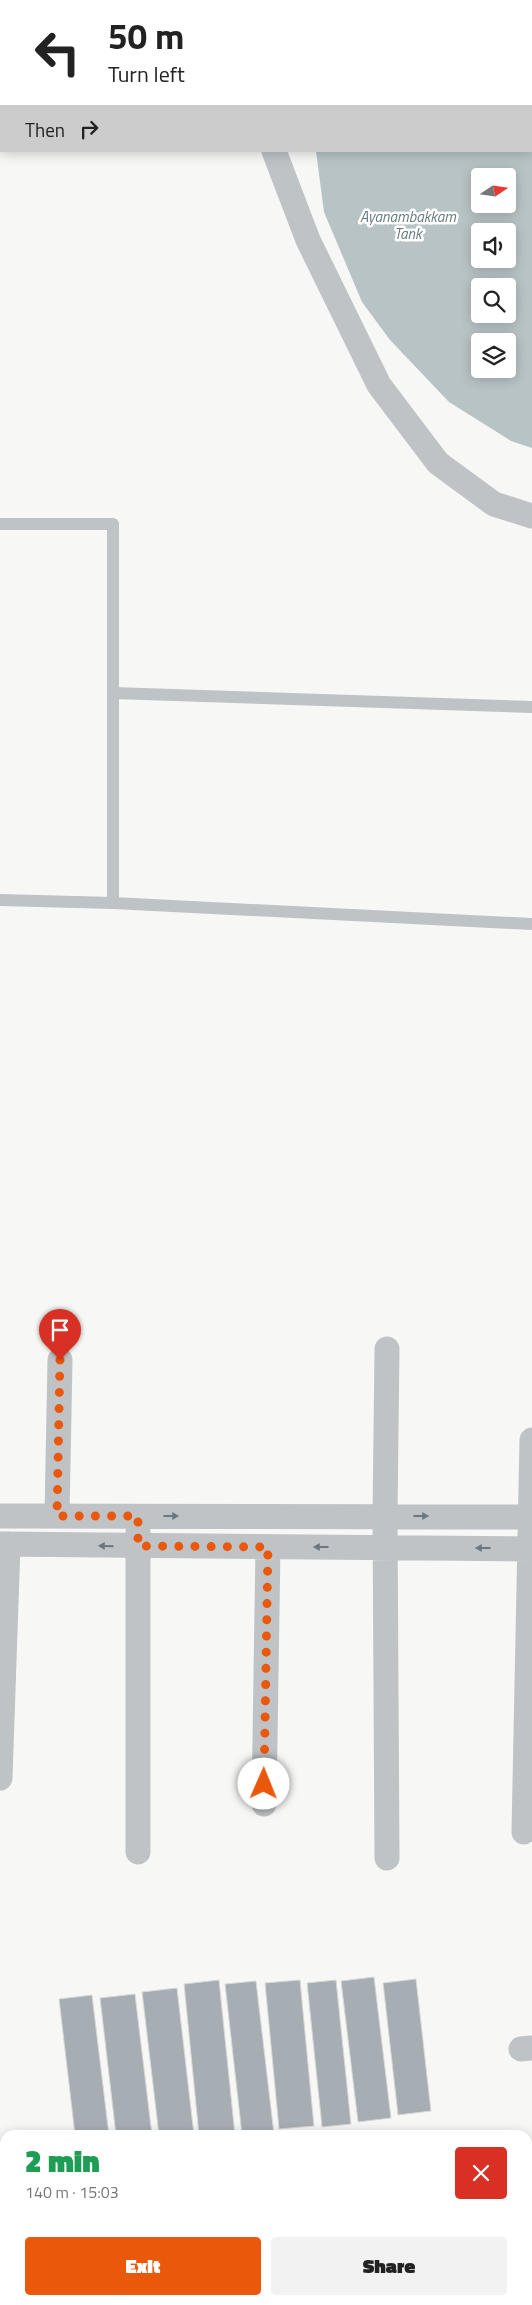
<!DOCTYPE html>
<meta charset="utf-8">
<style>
body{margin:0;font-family:"Titillium Web",sans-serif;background:#f2f2f2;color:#222;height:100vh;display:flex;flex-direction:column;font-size:19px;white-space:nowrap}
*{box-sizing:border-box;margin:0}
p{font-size:16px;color:#767676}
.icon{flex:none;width:28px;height:28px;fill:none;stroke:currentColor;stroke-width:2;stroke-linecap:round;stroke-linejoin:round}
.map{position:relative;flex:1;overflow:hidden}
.side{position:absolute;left:0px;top:2130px;width:532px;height:175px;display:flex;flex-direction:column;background:#fff;border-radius:15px 15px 0 0;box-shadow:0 2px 12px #0003}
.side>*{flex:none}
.banner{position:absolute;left:0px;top:0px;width:532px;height:152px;box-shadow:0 2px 12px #0003;background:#fff;color:#222;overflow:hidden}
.needle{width:32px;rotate:77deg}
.controls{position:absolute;left:471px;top:168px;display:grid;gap:10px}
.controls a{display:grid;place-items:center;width:45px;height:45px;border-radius:5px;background:#fff;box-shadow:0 2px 12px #0003;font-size:25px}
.pin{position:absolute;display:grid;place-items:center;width:42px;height:42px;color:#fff;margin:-51px -21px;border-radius:50% 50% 50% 0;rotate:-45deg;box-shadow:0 0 5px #0007}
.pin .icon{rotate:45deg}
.me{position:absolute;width:55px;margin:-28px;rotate:1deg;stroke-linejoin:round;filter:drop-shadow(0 0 4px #0008)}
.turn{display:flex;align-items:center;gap:18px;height:105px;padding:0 25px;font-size:22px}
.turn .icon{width:65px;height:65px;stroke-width:2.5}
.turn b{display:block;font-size:35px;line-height:42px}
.then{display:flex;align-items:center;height:48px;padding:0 25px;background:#0003;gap:10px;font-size:19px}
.round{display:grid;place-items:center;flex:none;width:52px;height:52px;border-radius:5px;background:#f2f2f2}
.head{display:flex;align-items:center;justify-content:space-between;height:85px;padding:0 25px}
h1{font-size:30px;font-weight:800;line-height:38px;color:#1e9e55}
.cta{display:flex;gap:10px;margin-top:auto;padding:10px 25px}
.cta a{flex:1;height:58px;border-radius:5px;background:#ea580c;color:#fff;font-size:20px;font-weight:800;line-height:58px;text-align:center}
.cta a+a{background:#f2f2f2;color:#222}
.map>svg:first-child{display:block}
</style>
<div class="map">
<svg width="532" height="2305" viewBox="0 0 532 2305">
<rect width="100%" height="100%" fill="#f7f7f5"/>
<path fill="#b8c3c6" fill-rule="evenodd" d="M 532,14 L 532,448 L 511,441 L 449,402 L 390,340 L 362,302 L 324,212 L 316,151 L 531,151 ZM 480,176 L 508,176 L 508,204 L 480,204 ZM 480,231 L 508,231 L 508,259 L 480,259 ZM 480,286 L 508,286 L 508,314 L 480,314 ZM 480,341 L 508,341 L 508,369 L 480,369 Z"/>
<path fill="#a7aeb3" stroke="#d9d9d7" d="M 374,1977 L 391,2118 L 358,2122 L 341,1981 Z
M 416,1979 L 431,2111 L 398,2115 L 383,1983 Z
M 219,1980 L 235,2135 L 199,2135 L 184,1984 Z
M 300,1980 L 314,2126 L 279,2129 L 265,1983 Z
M 336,1980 L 351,2124 L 322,2127 L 307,1983 Z
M 256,1981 L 274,2134 L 242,2135 L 225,1984 Z
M 177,1988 L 194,2135 L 159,2135 L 142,1992 Z
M 135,1994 L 152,2135 L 116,2135 L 100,1998 Z
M 92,1995 L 109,2135 L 75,2135 L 59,1999 Z
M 157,2300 L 219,2300 L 219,2305 L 158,2305 Z
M 240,2300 L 478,2300 L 479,2305 L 240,2305 Z"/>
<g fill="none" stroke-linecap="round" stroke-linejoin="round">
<path stroke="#bfc3c6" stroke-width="12" d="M 0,524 L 113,524 L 113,903 L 0,900
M 113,693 L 532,707
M 113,903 L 532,924
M 0,2235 L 5,2234"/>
<path stroke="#bfc3c6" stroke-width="25" d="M 207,0 L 209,1
M 274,151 L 308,240 L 379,385 L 438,463 L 494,504 L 532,516
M 387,1349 L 385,1516 L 387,1858
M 0,1516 L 532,1517
M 57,1516 L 60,1360
M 0,1544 L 532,1549
M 0,1778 L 8,1544
M 264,1804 L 268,1547
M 524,1832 L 532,1440
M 138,1852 L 138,1531
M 521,2049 L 532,2048"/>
</g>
<defs><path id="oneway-solid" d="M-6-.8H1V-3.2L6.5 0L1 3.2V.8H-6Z" transform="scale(1.25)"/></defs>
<g fill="#697883">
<use href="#oneway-solid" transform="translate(171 1516)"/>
<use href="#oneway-solid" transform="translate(421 1516)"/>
<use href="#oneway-solid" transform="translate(106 1546) rotate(-179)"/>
<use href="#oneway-solid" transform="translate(321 1547) rotate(-180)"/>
<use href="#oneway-solid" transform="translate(483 1548) rotate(-180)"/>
</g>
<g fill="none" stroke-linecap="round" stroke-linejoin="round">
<path stroke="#ea580c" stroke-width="9" stroke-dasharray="0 16.2" d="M 60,1360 L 57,1516 L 138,1516 L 138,1546 L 268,1547 L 264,1784"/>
</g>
<g text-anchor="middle" stroke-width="5" stroke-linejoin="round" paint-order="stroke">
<g font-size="15" font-style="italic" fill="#65797f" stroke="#fff">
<text x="408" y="222">Ayanambakkam<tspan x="408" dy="17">Tank</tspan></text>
</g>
</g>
</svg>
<div class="controls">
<a><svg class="needle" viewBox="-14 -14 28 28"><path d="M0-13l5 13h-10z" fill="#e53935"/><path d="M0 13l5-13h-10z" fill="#767676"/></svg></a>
<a><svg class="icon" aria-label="sound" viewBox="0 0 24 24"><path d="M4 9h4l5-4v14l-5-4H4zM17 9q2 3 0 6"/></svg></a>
<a><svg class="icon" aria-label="search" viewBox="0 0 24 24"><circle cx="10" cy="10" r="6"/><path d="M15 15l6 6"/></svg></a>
<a><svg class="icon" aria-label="layers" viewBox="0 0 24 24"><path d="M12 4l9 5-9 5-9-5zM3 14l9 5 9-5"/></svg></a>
</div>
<div class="pin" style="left:60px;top:1360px;background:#d93025"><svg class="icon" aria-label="arrive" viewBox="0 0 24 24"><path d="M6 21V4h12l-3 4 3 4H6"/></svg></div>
<svg class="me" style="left:264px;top:1784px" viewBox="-20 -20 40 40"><circle r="19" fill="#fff"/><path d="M0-13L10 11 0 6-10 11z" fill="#ea580c"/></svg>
<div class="banner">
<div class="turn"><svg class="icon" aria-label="left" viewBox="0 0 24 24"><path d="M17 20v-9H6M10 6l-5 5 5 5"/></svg><div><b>50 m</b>Turn left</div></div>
<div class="then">Then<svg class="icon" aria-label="right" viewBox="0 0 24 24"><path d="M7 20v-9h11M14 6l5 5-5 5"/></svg></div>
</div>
<section class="side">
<div class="head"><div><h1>2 min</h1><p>140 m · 15:03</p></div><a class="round" style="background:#d93025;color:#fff"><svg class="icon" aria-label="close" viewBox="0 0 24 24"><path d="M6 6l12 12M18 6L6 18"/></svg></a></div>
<div class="cta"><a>Exit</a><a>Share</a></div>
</section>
</div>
